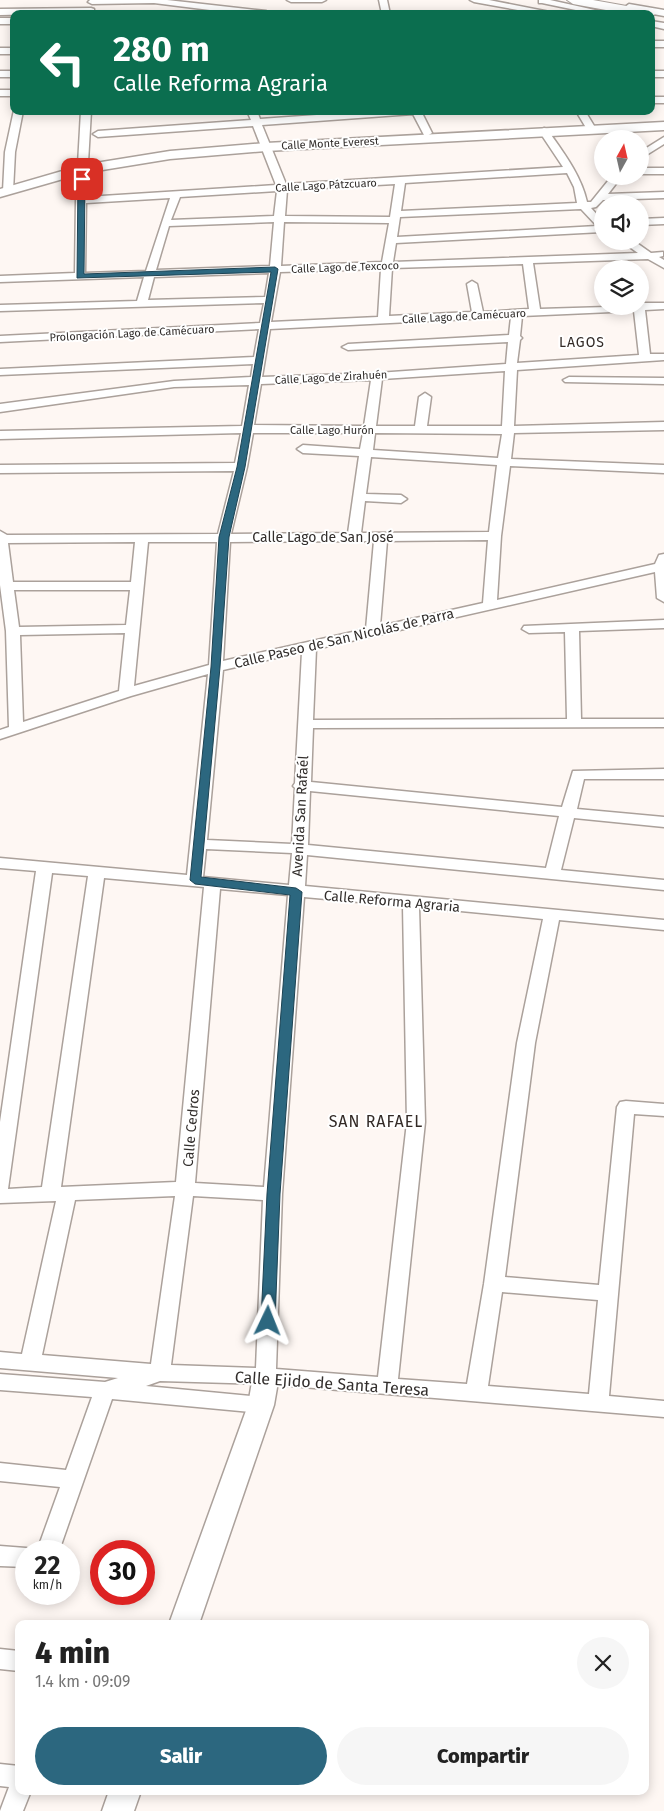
<!DOCTYPE html>
<html lang="es">
<meta charset="utf-8">
<style>
body{margin:0;font-family:"Fira Sans",sans-serif;background:#f6f6f6;color:#222;height:100vh;display:flex;flex-direction:column;font-size:19px;white-space:nowrap}
*{box-sizing:border-box;margin:0}
p{font-size:16px;color:#767676}
.icon{flex:none;width:28px;height:28px;fill:none;stroke:currentColor;stroke-width:2;stroke-linecap:round;stroke-linejoin:round}
.map{position:relative;flex:1;overflow:hidden}
.details{position:absolute;left:15px;top:1620px;width:634px;height:175px;display:flex;flex-direction:column;background:#fff;border-radius:10px;box-shadow:0 2px 12px #0003}
.details>*{flex:none}
.top-card{position:absolute;left:10px;top:10px;width:645px;height:105px;border-radius:10px;box-shadow:0 2px 12px #0003;background:#0b6e4f;color:#fff;overflow:hidden}
.needle{width:32px;rotate:8deg}
.fabs{position:absolute;left:594px;top:130px;display:grid;gap:10px}
.fabs a{display:grid;place-items:center;width:55px;height:55px;border-radius:50%;background:#fff;box-shadow:0 2px 12px #0003;font-size:25px}
.speed{position:absolute;left:15px;top:1540px;display:flex;gap:10px;font-size:25px;font-weight:700;text-align:center}
.speed>*{display:grid;place-content:center;width:65px;height:65px;border-radius:50%;background:#fff;box-shadow:0 2px 12px #0003;line-height:1}
.speed small{font-size:12px;font-weight:400}
.speed .limit{border:8px solid #d22;background:#fff;color:#111}
.pin{position:absolute;display:grid;place-items:center;width:42px;height:42px;color:#fff;margin:-21px;border-radius:10px;box-shadow:0 2px 8px #0006}
.me{position:absolute;width:55px;margin:-28px;rotate:2deg;stroke-linejoin:round;filter:drop-shadow(0 0 4px #0008)}
.turn{display:flex;align-items:center;gap:18px;height:105px;padding:0 20px;font-size:22px}
.turn .icon{width:65px;height:65px;stroke-width:2.5}
.turn b{display:block;font-size:35px;line-height:42px}
.round{display:grid;place-items:center;flex:none;width:52px;height:52px;border-radius:26px;background:#f6f6f6}
.head{display:flex;align-items:center;justify-content:space-between;height:85px;padding:0 20px}
h1{font-size:30px;font-weight:800;line-height:38px}
.cta{display:flex;gap:10px;margin-top:auto;padding:10px 20px}
.cta a{flex:1;height:58px;border-radius:30px;background:#2c677f;color:#fff;font-size:20px;font-weight:800;line-height:58px;text-align:center}
.cta a+a{background:#f6f6f6;color:#222}
.map>svg:first-child{display:block}
</style>
<div class="map">
<svg width="664" height="1811" viewBox="0 0 664 1811">
<rect width="100%" height="100%" fill="#fef7f3"/>
<g fill="none" stroke-linecap="round" stroke-linejoin="round">
<defs>
<path id="minor" d="M 90,0 L 167,0 L 266,11 L 270,14 L 242,14 L 154,3 L 92,4 L 88,2 Z
M 287,0 L 326,0 L 322,2 L 291,2 Z
M 379,0 L 387,0 L 390,14 L 382,14 Z
M 470,0 L 489,0 L 560,14 L 540,14 L 474,2 Z
M 539,0 L 550,0 L 613,14 L 595,14 L 542,3 L 539,3 Z
M 629,4 L 664,10 L 664,16 L 626,9 L 625,7 Z
M 91,8 L 94,9 L 94,13 L 0,15 L 0,9 Z
M 651,21 L 664,23 L 664,29 L 651,26 Z
M 651,41 L 664,41 L 664,47 L 651,47 Z
M 0,48 L 14,48 L 14,54 L 0,54 Z
M 0,71 L 14,71 L 14,77 L 0,77 Z
M 651,71 L 664,71 L 664,77 L 651,77 Z
M 0,90 L 14,90 L 14,96 L 0,96 Z
M 651,97 L 664,97 L 664,103 L 651,103 Z
M 14,110 L 23,111 L 15,152 L 13,191 L 8,194 L 3,191 L 5,152 Z
M 81,111 L 91,111 L 86,197 L 276,185 L 253,126 L 98,137 L 93,134 L 98,131 L 251,120 L 247,111 L 257,111 L 260,119 L 373,111 L 421,111 L 432,133 L 427,136 L 424,135 L 413,114 L 262,125 L 286,184 L 563,167 L 539,131 L 544,128 L 547,129 C 563,152 581,175 587,202 L 591,202 L 612,176 L 622,176 L 608,194 L 664,192 L 664,198 L 603,200 L 596,207 L 591,208 L 602,220 L 602,232 L 396,243 L 393,262 L 638,253 L 621,241 L 634,241 L 651,253 L 663,252 L 663,256 L 659,257 L 664,260 L 664,268 L 648,259 L 533,263 L 540,309 L 640,306 L 640,303 L 664,303 L 664,309 L 645,310 L 650,354 L 664,354 L 664,360 L 517,370 L 514,426 L 664,422 L 664,430 L 514,433 L 511,459 L 664,465 L 664,473 L 510,466 L 501,536 L 497,600 L 655,564 L 659,555 L 664,554 L 664,602 L 657,598 L 655,572 L 316,649 L 313,720 L 567,719 L 565,632 L 529,633 L 522,629 L 524,626 L 664,620 L 664,628 L 579,631 L 581,719 L 664,719 L 664,727 L 313,728 L 311,782 L 562,807 L 573,771 L 664,769 L 664,779 L 584,779 L 577,809 L 664,817 L 664,827 L 574,818 L 561,870 L 664,880 L 664,890 L 307,855 L 305,886 L 664,920 L 664,930 L 559,920 L 535,1043 L 505,1277 L 599,1285 L 617,1107 L 620,1102 L 626,1101 L 664,1104 L 664,1116 L 634,1114 L 609,1396 L 664,1401 L 664,1417 L 266,1384 L 160,1381 L 146,1386 L 261,1397 L 268,1399 L 271,1405 L 268,1411 L 261,1413 L 112,1399 L 59,1551 L 37,1551 L 60,1487 L 0,1481 L 0,1463 L 66,1470 L 92,1397 L 0,1390 L 0,1374 L 105,1382 L 118,1378 L 0,1368 L 0,1352 L 22,1354 L 56,1201 L 0,1203 L 0,1122 L 36,871 L 0,868 L 0,858 L 187,875 L 208,674 L 131,696 L 0,739 L 0,730 L 9,727 L 6,631 L 0,585 L 0,531 L 7,535 L 218,534 L 234,471 L 0,473 L 0,465 L 235,463 L 241,433 L 0,439 L 0,431 L 242,426 L 249,385 L 174,387 L 0,412 L 0,404 L 174,381 L 251,377 L 253,364 L 0,375 L 0,369 L 254,357 L 259,329 L 0,342 L 0,336 L 260,323 L 264,303 L 0,311 L 0,305 L 137,301 L 144,277 L 0,282 L 0,276 L 75,273 L 76,200 ZM 567,173 L 574,187 L 577,203 L 401,211 L 405,183 ZM 395,184 L 390,217 L 285,216 L 287,190 ZM 277,191 L 274,216 L 171,220 L 180,197 ZM 170,198 L 146,271 L 85,273 L 86,203 ZM 581,209 L 597,226 L 397,237 L 400,217 ZM 274,222 L 270,266 L 156,270 L 169,226 ZM 284,222 L 389,223 L 382,262 L 281,266 ZM 523,264 L 529,309 L 483,312 L 477,284 L 472,281 L 467,284 L 472,312 L 389,316 L 392,268 ZM 381,269 L 378,317 L 271,322 L 280,272 ZM 269,273 L 265,297 L 148,300 L 154,277 ZM 634,311 L 639,355 L 517,363 L 520,340 L 522,338 L 520,336 L 522,316 ZM 511,317 L 509,335 L 348,344 L 342,347 L 348,350 L 508,342 L 506,364 L 377,373 L 262,377 L 270,329 ZM 505,371 L 502,426 L 427,426 L 431,397 L 425,393 L 419,397 L 415,426 L 376,426 L 382,379 ZM 371,380 L 364,426 L 254,425 L 261,384 ZM 253,433 L 363,433 L 360,449 L 303,445 L 297,449 L 303,453 L 359,456 L 348,533 L 231,534 L 247,467 ZM 375,433 L 502,434 L 498,458 L 373,450 ZM 371,457 L 497,465 L 489,532 L 361,533 L 365,501 L 401,503 L 407,499 L 401,495 L 366,494 ZM 488,540 L 483,603 L 380,626 L 387,541 ZM 374,541 L 366,629 L 223,661 L 230,542 ZM 135,542 L 131,582 L 13,582 L 8,543 ZM 148,542 L 217,542 L 209,665 L 134,686 ZM 14,590 L 130,590 L 126,625 L 19,627 ZM 125,633 L 119,691 L 23,722 L 20,635 ZM 302,652 L 295,783 L 293,786 L 295,788 L 292,844 L 207,840 L 223,670 ZM 310,791 L 559,816 L 546,868 L 308,845 ZM 206,849 L 292,853 L 289,885 L 203,877 ZM 52,873 L 88,876 L 42,1187 L 8,1189 ZM 104,878 L 204,887 L 176,1182 L 61,1187 ZM 220,889 L 288,895 L 264,1187 L 195,1183 ZM 304,897 L 403,906 L 407,1122 L 378,1377 L 276,1369 L 282,1194 ZM 419,907 L 543,919 L 517,1043 L 484,1284 L 467,1384 L 398,1379 L 425,1122 ZM 175,1196 L 151,1364 L 42,1355 L 75,1200 ZM 193,1196 L 263,1200 L 256,1368 L 171,1365 ZM 502,1292 L 598,1300 L 589,1394 L 488,1386 Z
M 576,111 L 585,111 L 596,129 L 594,131 L 588,131 Z
M 664,137 L 664,144 L 640,159 L 640,152 Z
M 640,168 L 664,168 L 664,174 L 640,174 Z
M 664,218 L 664,224 L 640,225 L 640,219 Z
M 569,377 L 664,378 L 664,384 L 565,382 L 563,380 Z
M 0,1546 L 26,1548 L 34,1551 L 26,1551 L 26,1567 L 0,1566 Z
M 0,1649 L 19,1651 L 19,1671 L 0,1669 Z
M 0,1764 L 19,1766 L 19,1791 L 31,1791 L 23,1811 L 0,1811 L 9,1787 L 0,1786 Z"/>
<path id="major" d="M 0,18 L 14,18 L 14,24 L 0,24 Z
M 664,122 L 664,130 L 266,151 L 170,159 L 84,173 L 0,197 L 0,189 L 83,165 L 170,151 L 266,143 Z
M 266,1365 L 275,1368 L 279,1376 L 274,1405 L 199,1624 L 169,1624 L 248,1405 L 253,1376 L 257,1368 Z
M 109,1791 L 141,1791 L 134,1811 L 102,1811 Z"/>
<path id="highway" d="M 567,0 L 593,0 L 649,10 L 655,14 L 651,17 L 651,14 L 628,14 L 573,4 Z"/>
</defs>
<use href="#minor" stroke="#aba19b" stroke-width="3"/>
<use href="#major" stroke="#aba19b" stroke-width="3"/>
<use href="#highway" stroke="#aba19b" stroke-width="2"/>
<use href="#minor" fill="#fff" fill-rule="evenodd"/>
<use href="#major" fill="#fff" fill-rule="evenodd"/>
<use href="#highway" fill="#fff" fill-rule="evenodd"/>
</g>
<path fill="#2c677f" stroke="#1d4353" d="M 82,177 L 85,179 L 84,274 L 275,267 L 278,269 L 245,467 L 229,537 L 220,667 L 201,877 L 296,888 L 302,892 L 280,1194 L 275,1321 L 273,1325 L 268,1327 L 263,1325 L 261,1321 L 267,1194 L 290,895 L 195,884 L 190,880 L 211,667 L 219,537 L 237,467 L 271,272 L 77,278 L 78,179 Z"/>
<g text-anchor="middle" stroke-width="4" stroke-linejoin="round" paint-order="stroke">
<g font-size="11" fill="#322e2c" stroke="#fff">
<text transform="translate(330 143) rotate(-3)" y="4">Calle Monte Everest</text>
<text transform="translate(326 185) rotate(-3)" y="4">Calle Lago Pátzcuaro</text>
<text transform="translate(345 267) rotate(-2)" y="4">Calle Lago de Texcoco</text>
<text transform="translate(464 316) rotate(-3)" y="4">Calle Lago de Camécuaro</text>
<text transform="translate(132 333) rotate(-3)" y="4">Prolongación Lago de Camécuaro</text>
<text transform="translate(331 377) rotate(-3)" y="4">Calle Lago de Zirahuén</text>
<text x="332" y="434">Calle Lago Hurón</text>
</g>
<g font-size="14" letter-spacing="1" fill="#332a26" stroke="#fff">
<text x="582" y="347">LAGOS</text>
</g>
<g font-size="14" fill="#322e2c" stroke="#fff">
<text x="323" y="542">Calle Lago de San José</text>
<text transform="translate(344 638) rotate(-13)" y="5">Calle Paseo de San Nicolás de Parra</text>
<text transform="translate(300 816) rotate(-87)" y="5">Avenida San Rafaél</text>
<text transform="translate(392 901) rotate(5)" y="5">Calle Reforma Agraria</text>
<text transform="translate(191 1128) rotate(-85)" y="5">Calle Cedros</text>
</g>
<g font-size="16" letter-spacing="1" fill="#332a26" stroke="#fff">
<text x="376" y="1127">SAN RAFAEL</text>
</g>
<g font-size="16" fill="#322e2c" stroke="#fff">
<text transform="translate(332 1383) rotate(4)" y="6">Calle Ejido de Santa Teresa</text>
</g>
</g>
</svg>
<div class="fabs">
<a><svg class="needle" viewBox="-14 -14 28 28"><path d="M0-13l5 13h-10z" fill="#e53935"/><path d="M0 13l5-13h-10z" fill="#767676"/></svg></a>
<a><svg class="icon" aria-label="sound" viewBox="0 0 24 24"><path d="M4 9h4l5-4v14l-5-4H4zM17 9q2 3 0 6"/></svg></a>
<a><svg class="icon" aria-label="layers" viewBox="0 0 24 24"><path d="M12 4l9 5-9 5-9-5zM3 14l9 5 9-5"/></svg></a>
</div>
<div class="speed"><div>22<small>km/h</small></div><div class="limit">30</div></div>
<div class="pin" style="left:82px;top:179px;background:#d93025"><svg class="icon" aria-label="arrive" viewBox="0 0 24 24"><path d="M6 21V4h12l-3 4 3 4H6"/></svg></div>
<svg class="me" style="left:268px;top:1321px" viewBox="-20 -20 40 40"><path d="M0-17L14 15 0 8-14 15z" fill="#2c677f" stroke="#fff" stroke-width="4"/></svg>
<div class="top-card">
<div class="turn"><svg class="icon" aria-label="left" viewBox="0 0 24 24"><path d="M17 20v-9H6M10 6l-5 5 5 5"/></svg><div><b>280 m</b>Calle Reforma Agraria</div></div>
</div>
<section class="details">
<div class="head"><div><h1>4 min</h1><p>1.4 km · 09:09</p></div><a class="round"><svg class="icon" aria-label="close" viewBox="0 0 24 24"><path d="M6 6l12 12M18 6L6 18"/></svg></a></div>
<div class="cta"><a>Salir</a><a>Compartir</a></div>
</section>
</div>
